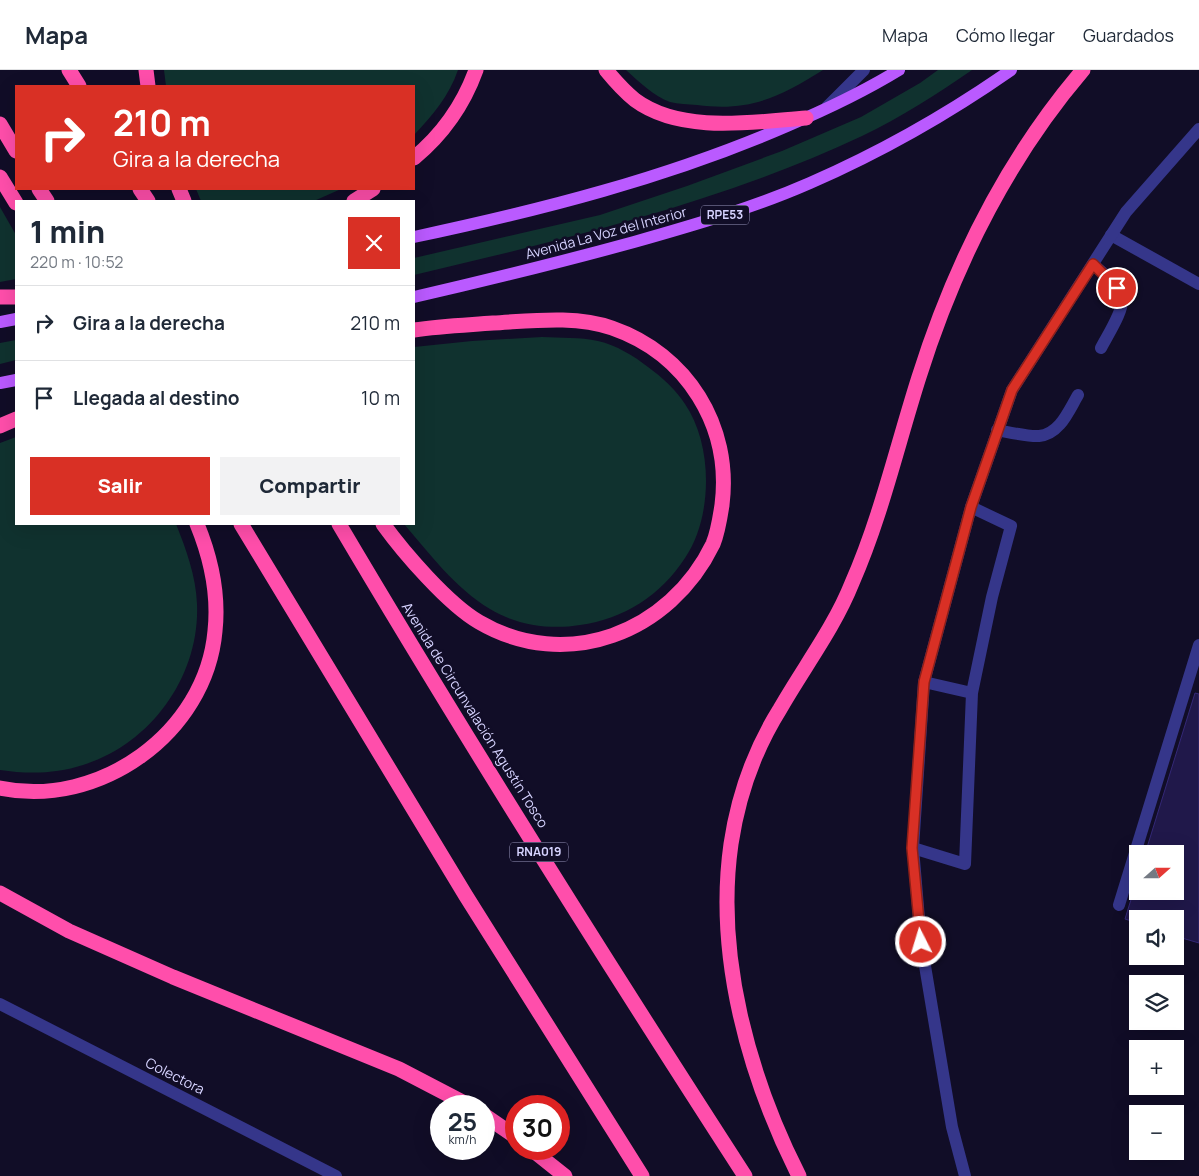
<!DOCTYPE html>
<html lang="es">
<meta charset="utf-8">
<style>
body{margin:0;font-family:Manrope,sans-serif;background:#f2f2f3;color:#1f2937;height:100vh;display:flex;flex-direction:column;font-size:19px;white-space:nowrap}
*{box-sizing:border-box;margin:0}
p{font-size:16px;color:#747a83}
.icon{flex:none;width:28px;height:28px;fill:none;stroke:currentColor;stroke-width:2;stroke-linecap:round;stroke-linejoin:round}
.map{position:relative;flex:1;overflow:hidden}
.drawer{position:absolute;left:15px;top:130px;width:400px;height:325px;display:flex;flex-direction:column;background:#fff;border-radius:0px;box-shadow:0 5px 20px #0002}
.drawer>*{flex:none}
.top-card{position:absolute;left:15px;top:15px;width:400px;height:105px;border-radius:0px;box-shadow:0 5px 20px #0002;background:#d93025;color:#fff;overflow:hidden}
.needle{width:32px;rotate:69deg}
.tools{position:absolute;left:1129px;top:775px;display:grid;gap:10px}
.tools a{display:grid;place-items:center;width:55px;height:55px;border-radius:0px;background:#fff;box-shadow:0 5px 20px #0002;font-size:25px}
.speed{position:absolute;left:430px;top:1025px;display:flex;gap:10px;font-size:25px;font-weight:700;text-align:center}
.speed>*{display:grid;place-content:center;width:65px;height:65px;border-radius:50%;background:#fff;box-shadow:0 5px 20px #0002;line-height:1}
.speed small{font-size:12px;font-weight:400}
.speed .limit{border:8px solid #d22;background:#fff;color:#111}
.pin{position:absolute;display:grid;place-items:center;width:42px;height:42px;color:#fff;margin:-21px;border:2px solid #fff;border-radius:50%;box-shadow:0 1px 5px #0007}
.me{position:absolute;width:55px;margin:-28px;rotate:355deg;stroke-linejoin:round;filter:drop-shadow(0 0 4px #0008)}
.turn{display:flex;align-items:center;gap:18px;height:105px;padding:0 15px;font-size:22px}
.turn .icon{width:65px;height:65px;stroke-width:2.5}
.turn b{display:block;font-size:35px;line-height:42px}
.round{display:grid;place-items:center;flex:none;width:52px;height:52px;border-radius:0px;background:#f2f2f3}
.summary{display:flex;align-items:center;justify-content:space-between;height:85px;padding:0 15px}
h1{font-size:30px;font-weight:800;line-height:38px}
.action{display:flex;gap:10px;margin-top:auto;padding:10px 15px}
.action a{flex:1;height:58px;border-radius:0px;background:#d93025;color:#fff;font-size:20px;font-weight:800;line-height:58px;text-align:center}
.action a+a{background:#f2f2f3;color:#1f2937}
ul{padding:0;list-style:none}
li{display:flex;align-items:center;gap:15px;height:75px;padding:0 15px;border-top:1px solid #e0e1e3}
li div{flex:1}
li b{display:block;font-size:19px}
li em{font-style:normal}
header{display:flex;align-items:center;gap:30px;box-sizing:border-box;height:70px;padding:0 25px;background:#fff;border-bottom:1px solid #e0e1e3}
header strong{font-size:24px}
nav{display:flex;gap:28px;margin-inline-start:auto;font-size:18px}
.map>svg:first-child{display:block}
</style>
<header>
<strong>Mapa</strong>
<nav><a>Mapa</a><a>Cómo llegar</a><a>Guardados</a></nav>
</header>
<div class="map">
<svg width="1199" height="1106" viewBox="0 0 1199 1106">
<rect width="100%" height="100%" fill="#110d27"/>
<path fill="#10322f" d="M 164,0 L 458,0 C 449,26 433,45 414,65 L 414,16 L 166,16 Z
M 626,0 L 823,0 C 780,27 750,42 697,35 C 688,34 678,34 670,32 C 654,26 639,12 626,0 Z
M 938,0 L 972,0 C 937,24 900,48 862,66 C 720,133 565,169 414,205 L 414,188 L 600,145 L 687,116 L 782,81 L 861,47 L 920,13 Z
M 196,119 L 341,119 L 314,131 L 201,131 Z
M 0,137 L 16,165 L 16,209 L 0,212 Z
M 542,267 C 560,268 580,267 598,271 C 616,275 634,286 648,297 C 662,307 676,320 685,334 C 713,375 713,447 685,488 C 661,525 624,549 580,555 C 550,560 516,555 490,539 C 455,518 430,484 404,454 L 414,454 L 414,277 L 472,271 Z
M 16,270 L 16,290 L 0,294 L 0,273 Z
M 16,367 L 16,454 L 176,454 C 186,479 196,506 197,534 C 200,606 151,674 83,695 C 56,704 27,704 0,700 L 0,373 Z"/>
<path fill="#20184a" stroke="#342877" d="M 1195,623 L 1199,624 L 1199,873 L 1175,866 L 1175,849 L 1138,849 L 1138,853 L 1125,849 L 1138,807 L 1138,821 L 1175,821 L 1175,784 L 1145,784 Z"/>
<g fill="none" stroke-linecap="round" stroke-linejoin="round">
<path stroke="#35368a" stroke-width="12" d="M 1111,165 L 1199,214
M 1093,194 C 1102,203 1118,214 1122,227 C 1125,239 1107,266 1101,278
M 997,360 C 1008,362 1029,367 1039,366 C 1060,364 1069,340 1078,325
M 924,612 L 972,623
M 913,778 L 965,794 L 972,623 L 992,527 L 1011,456 L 971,437
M 1119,835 L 1199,575"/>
<path stroke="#35368a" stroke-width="12" d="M 965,1106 L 952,1057 L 921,872 L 913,778 L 924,612 L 971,437 L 1012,320 L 1126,142 L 1199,59"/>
<path stroke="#35368a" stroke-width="12" d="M 827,37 L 864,0
M 0,934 L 336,1106"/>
<path stroke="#ba5aff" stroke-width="12" d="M 414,167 C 541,140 667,108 787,56 C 825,40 863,22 899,0
M 414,227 C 488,210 561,192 634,172 C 694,155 753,138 810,113 C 881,82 948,44 1011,0
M 0,252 L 16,249
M 0,313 L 16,310"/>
<path stroke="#ff4eab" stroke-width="15" d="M 69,0 L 79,16
M 146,0 L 148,16
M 606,0 C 615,11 624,21 635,30 C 681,64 753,52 806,48
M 0,54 L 16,81
M 414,88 C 443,64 463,36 476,0
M 0,107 L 16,133
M 39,119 L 47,131
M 140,119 L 148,131
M 179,119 L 184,131
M 354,131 L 373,119
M 0,227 L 16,227
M 0,356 L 16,349
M 241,454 L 466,826 L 642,1106
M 339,454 C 469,674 606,891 745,1106
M 383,454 C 404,483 448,534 479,552 C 566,603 670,563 713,474 C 718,462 720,448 722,435 C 732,356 687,284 612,258 C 575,245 531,251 493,253 C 467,255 440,256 414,260
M 0,718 C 99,739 206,663 215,561 C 219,524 211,488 197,454
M 0,823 L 69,861 L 173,907 L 399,999 L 470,1036
M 484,1045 L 516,1067
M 531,1079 L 565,1106
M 799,1106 C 749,1007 715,886 731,774 C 738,727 755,679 780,639 C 804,597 834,558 852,513 C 881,447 897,376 919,307 C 954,196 1007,89 1083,0"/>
</g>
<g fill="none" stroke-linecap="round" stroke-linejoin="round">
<defs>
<path id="route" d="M 921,872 L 912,778 L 924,612 L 971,437 L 1012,320 L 1093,194 L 1117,218"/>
</defs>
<use href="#route" stroke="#8d1f18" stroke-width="12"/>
<use href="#route" stroke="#d93025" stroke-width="9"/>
</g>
<g text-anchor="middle" stroke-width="5" stroke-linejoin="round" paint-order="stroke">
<g fill="#110d27" stroke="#9b98be" stroke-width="1">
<rect x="701" y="135.5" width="48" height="19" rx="4"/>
<rect x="510" y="772.5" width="58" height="19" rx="4"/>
</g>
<g font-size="12" font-weight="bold" fill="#d6d3ff">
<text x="725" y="149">RPE53</text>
<text x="539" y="786">RNA019</text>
</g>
<g font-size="14" fill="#d6d3ff" stroke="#110d27">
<text transform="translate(606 163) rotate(-15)" y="5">Avenida La Voz del Interior</text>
<text transform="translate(475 645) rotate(58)" y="5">Avenida de Circunvalación Agustín Tosco</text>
<text transform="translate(175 1006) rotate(27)" y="5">Colectora</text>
</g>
</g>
</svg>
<div class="tools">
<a><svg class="needle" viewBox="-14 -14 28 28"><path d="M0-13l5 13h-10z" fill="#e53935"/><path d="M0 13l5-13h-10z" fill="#747a83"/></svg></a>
<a><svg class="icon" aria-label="sound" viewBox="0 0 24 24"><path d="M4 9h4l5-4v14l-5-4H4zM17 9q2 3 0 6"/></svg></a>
<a><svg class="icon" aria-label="layers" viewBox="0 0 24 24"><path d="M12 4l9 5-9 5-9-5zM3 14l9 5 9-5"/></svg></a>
<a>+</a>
<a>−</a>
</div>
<div class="speed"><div>25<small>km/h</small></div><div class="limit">30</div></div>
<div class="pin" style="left:1117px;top:218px;background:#d93025"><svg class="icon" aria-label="arrive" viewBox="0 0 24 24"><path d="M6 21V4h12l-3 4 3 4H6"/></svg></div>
<svg class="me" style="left:921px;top:872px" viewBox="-20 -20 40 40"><circle r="17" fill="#d93025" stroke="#fff" stroke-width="3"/><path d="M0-11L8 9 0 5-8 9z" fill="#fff"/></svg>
<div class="top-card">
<div class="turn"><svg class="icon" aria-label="right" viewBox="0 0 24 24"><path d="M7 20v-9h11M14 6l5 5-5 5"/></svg><div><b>210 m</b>Gira a la derecha</div></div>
</div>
<section class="drawer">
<div class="summary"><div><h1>1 min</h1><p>220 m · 10:52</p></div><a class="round" style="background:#d93025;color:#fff"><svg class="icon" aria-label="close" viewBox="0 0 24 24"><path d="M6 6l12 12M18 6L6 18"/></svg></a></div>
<ul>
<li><svg class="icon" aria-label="right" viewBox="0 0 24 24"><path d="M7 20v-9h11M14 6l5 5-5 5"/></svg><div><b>Gira a la derecha</b></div><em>210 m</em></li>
<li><svg class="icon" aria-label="arrive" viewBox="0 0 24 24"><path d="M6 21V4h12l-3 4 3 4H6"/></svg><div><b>Llegada al destino</b></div><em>10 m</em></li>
</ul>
<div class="action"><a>Salir</a><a>Compartir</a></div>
</section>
</div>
